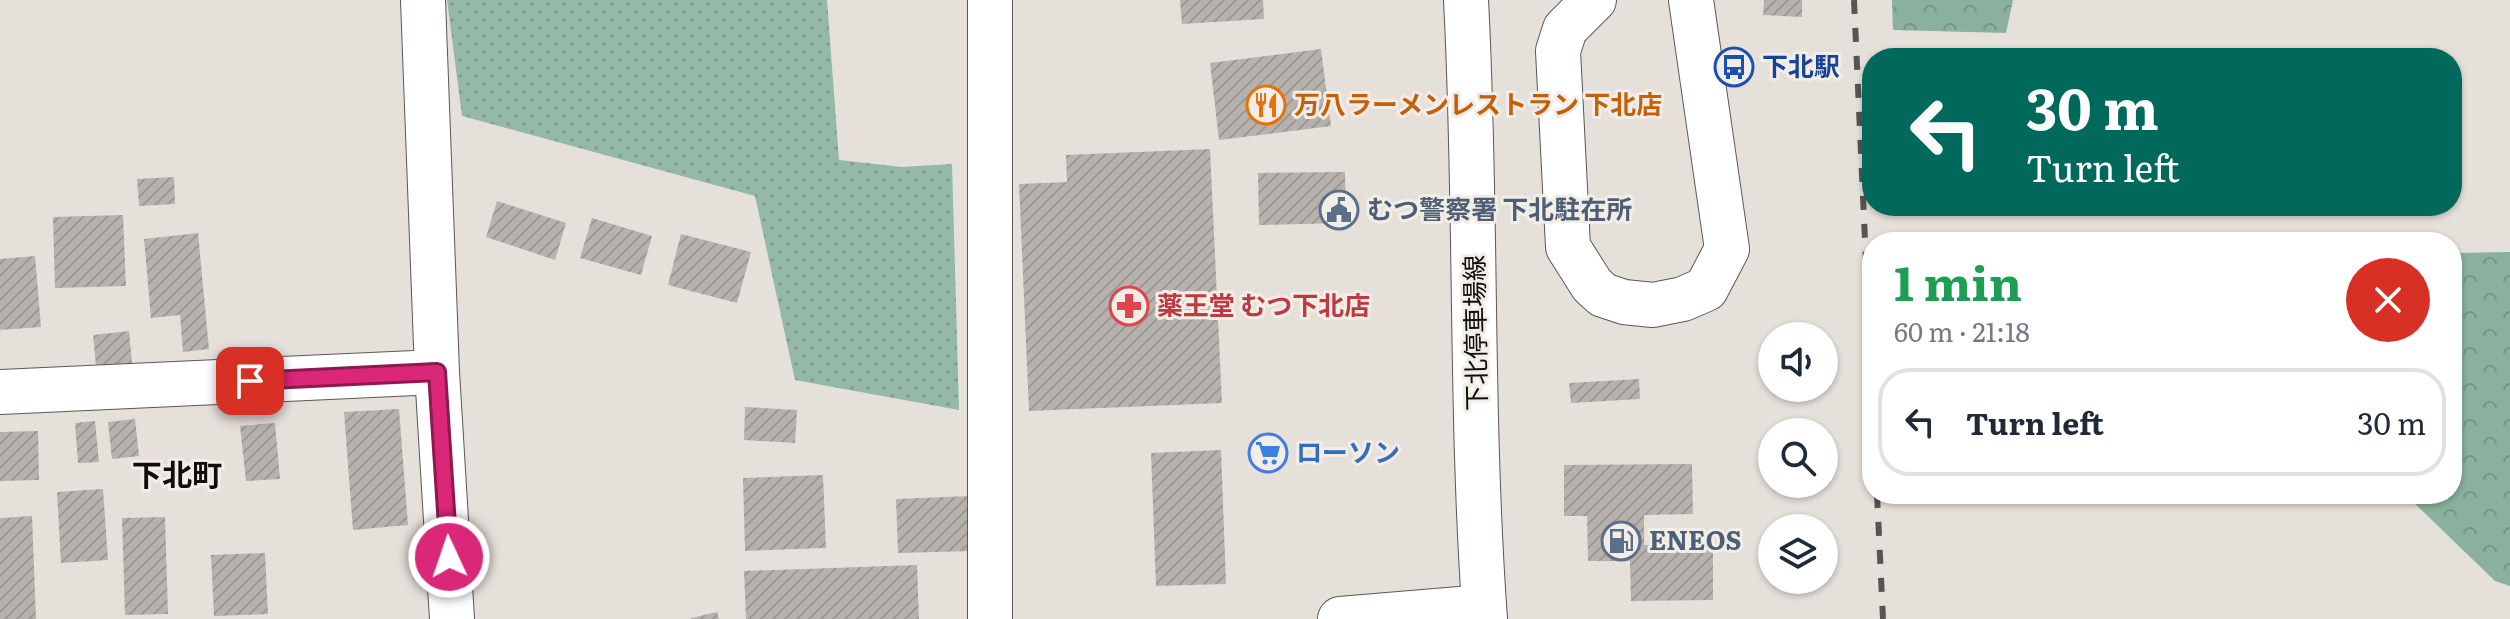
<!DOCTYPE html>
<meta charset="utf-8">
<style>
body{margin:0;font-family:Literata,"Noto Sans JP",serif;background:#f2f2f3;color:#1f2937;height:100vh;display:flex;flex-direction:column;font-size:30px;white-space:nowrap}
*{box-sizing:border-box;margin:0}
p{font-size:26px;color:#747a83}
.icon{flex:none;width:44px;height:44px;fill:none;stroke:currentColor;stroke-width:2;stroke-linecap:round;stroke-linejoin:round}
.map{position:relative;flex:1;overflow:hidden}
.details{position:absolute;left:1862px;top:232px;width:600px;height:272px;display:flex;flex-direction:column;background:#fff;border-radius:32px;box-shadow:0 2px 6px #0004}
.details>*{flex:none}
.top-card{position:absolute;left:1862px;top:48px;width:600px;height:168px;border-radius:32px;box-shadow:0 2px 6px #0004;background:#00695c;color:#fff;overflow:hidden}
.buttons{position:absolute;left:1758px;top:322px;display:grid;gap:16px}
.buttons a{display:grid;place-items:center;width:80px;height:80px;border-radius:50%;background:#fff;box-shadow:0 2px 6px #0004;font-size:40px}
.pin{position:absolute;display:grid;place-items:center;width:68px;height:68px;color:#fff;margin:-34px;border-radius:16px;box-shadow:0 4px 12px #0006}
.me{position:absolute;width:88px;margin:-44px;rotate:357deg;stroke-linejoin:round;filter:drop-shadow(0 0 6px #0008)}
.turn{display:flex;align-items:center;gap:28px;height:168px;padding:0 32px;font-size:36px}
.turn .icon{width:104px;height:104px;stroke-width:2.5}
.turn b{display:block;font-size:56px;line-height:68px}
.round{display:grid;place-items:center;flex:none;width:84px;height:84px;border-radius:42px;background:#f2f2f3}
.overview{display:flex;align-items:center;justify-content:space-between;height:136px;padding:0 32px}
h1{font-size:48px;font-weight:700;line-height:60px;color:#1e9e55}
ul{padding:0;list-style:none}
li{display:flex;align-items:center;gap:24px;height:108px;margin:0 16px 12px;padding:0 16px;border:4px solid #e0e1e3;border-radius:32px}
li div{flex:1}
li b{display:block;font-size:30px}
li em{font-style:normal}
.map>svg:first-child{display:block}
</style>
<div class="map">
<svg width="2510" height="619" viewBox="0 0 2510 619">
<defs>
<pattern id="grass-dots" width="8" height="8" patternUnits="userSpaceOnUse" patternTransform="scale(2)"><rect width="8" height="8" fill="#94b9a6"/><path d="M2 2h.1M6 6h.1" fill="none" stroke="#7f9e8e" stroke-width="1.8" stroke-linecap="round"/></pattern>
<pattern id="forest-crowns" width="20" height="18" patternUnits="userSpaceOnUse" patternTransform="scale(2)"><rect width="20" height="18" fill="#89b19d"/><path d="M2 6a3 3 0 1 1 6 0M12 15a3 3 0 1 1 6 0" fill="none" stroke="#759786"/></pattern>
<pattern id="building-hatch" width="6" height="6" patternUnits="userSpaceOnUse" patternTransform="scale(2)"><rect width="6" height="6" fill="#b7b2ad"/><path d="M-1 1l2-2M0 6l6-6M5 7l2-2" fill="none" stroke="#9c9894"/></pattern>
</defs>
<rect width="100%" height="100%" fill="#e6e0db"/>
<path fill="url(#grass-dots)" d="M 447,0 L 827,0 L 839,160 L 902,167 L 952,164 L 959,410 L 795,380 L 755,196 L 462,116 Z"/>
<path fill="url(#forest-crowns)" d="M 1892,0 L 2013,0 L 2006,33 L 1893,30 Z
M 2510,252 L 2510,586 L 2495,581 L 2405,494 L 2452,494 L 2452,253 Z"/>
<path fill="url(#building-hatch)" d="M 1180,0 L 1263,0 L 1264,19 L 1182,24 Z
M 1764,0 L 1802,0 L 1802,17 L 1763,15 Z
M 1321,49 L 1331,126 L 1219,140 L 1210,63 Z
M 1210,149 L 1222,403 L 1029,411 L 1019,184 L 1067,182 L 1066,155 Z
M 1345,172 L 1346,223 L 1259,225 L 1258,173 Z
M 174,177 L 175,204 L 139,206 L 137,179 Z
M 497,201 L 566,223 L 555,260 L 486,237 Z
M 123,215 L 126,286 L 55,288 L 53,217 Z
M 592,218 L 652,236 L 641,275 L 580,258 Z
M 198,233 L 209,349 L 183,352 L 180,315 L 151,318 L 144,239 Z
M 681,234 L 751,252 L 737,303 L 668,285 Z
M 35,256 L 41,327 L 0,330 L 0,259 Z
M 129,331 L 133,373 L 97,376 L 93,335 Z
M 1639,379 L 1640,399 L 1571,403 L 1569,383 Z
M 745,407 L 797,410 L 795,443 L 744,440 Z
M 399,409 L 408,525 L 353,530 L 344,412 Z
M 135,419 L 139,456 L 112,459 L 108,422 Z
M 95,421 L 99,462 L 78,463 L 75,423 Z
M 275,423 L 280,479 L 246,481 L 240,426 Z
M 38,431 L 39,480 L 0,481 L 0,432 Z
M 1221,450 L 1226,584 L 1156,586 L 1151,453 Z
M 1692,464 L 1693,514 L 1644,515 L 1644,545 L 1713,544 L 1713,600 L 1631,601 L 1630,561 L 1588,561 L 1587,516 L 1564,516 L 1564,465 Z
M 823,475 L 826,548 L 745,551 L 743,478 Z
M 103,489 L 108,560 L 61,563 L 57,492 Z
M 970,496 L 972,551 L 898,553 L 896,499 Z
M 32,516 L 36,619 L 0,619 L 0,518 Z
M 165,517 L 168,614 L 125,615 L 122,518 Z
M 265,553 L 268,614 L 214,616 L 211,555 Z
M 917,565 L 919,619 L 746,619 L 744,571 Z
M 717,612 L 719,619 L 691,619 L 691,618 Z"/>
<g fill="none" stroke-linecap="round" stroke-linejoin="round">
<defs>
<path id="minor" d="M 423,0 L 437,372 L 452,619
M 1594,0 L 1565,29 L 1558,51 L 1568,247 L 1592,285 L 1603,295 L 1624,302 L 1653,305 L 1683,299 L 1706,289 L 1727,249 L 1691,0
M 0,392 L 437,372
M 990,619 L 990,0
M 1340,619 L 1484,607"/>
<path id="secondary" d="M 1466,0 C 1477,206 1470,413 1485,619"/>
</defs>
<use href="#minor" stroke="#5c5753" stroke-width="46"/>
<use href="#secondary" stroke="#5c5753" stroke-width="46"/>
<use href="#minor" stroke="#fff" stroke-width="44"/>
<use href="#secondary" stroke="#fff" stroke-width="44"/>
<path stroke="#585452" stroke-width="6" stroke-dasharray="14 14" stroke-linecap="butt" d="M 1854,0 L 1872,393
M 1877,494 L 1883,619"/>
</g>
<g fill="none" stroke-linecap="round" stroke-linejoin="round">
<defs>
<path id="route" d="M 250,381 L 437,372 L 449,557"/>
</defs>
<use href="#route" stroke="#8e194d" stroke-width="20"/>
<use href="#route" stroke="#db2777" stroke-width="14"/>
</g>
<defs>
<symbol id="bus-ring" viewBox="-11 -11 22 22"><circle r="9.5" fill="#f3ede8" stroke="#1a4fb4" stroke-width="1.5"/><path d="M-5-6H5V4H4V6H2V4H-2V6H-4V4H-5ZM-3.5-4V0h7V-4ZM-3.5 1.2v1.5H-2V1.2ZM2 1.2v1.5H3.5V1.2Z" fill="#1a4fb4"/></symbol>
<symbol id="restaurant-ring" viewBox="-11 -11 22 22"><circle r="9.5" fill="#f3ede8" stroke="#e8710a" stroke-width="1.5"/><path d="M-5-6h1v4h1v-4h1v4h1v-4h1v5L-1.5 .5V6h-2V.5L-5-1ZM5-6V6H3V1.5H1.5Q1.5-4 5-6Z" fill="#e8710a"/></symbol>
<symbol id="civic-ring" viewBox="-11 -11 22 22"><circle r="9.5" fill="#f3ede8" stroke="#5c6f8a" stroke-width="1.5"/><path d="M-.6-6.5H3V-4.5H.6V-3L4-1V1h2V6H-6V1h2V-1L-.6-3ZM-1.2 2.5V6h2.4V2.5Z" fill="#5c6f8a"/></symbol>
<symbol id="pharmacy-ring" viewBox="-11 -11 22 22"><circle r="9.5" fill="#f3ede8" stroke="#e0444e" stroke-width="1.5"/><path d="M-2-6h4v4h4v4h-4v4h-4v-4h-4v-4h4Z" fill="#e0444e"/></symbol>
<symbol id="supermarket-ring" viewBox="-11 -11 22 22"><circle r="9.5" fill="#f3ede8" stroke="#3f7fe0" stroke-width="1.5"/><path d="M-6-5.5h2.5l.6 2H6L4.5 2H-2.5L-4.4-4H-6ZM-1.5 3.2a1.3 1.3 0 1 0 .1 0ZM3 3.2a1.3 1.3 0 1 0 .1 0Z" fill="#3f7fe0"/></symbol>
<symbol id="fuel-ring" viewBox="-11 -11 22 22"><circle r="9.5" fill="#f3ede8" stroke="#5c6f8a" stroke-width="1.5"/><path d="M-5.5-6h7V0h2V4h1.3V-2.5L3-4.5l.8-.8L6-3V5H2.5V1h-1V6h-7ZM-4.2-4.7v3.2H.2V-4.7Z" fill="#5c6f8a"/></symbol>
</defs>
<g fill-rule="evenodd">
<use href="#bus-ring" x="1712" y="45" width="44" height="44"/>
<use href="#restaurant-ring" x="1244" y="83" width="44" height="44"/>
<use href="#civic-ring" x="1317" y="188" width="44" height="44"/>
<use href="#pharmacy-ring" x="1107" y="284" width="44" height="44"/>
<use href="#supermarket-ring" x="1246" y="431" width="44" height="44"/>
<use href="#fuel-ring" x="1599" y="519" width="44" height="44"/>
</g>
<g text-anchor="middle" stroke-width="6" stroke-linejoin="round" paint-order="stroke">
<g font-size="26" font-weight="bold" fill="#164399" stroke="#f3ede8" text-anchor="start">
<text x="1762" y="76">下北駅</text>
</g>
<g font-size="26" font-weight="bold" fill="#c56008" stroke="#f3ede8" text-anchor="start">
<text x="1294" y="114">万八ラーメンレストラン 下北店</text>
</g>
<g font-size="26" font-weight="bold" fill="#4e5e75" stroke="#f3ede8" text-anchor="start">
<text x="1367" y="219">むつ警察署 下北駐在所</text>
<text x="1649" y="550">ENEOS</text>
</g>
<g font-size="26" font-weight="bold" fill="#be3a42" stroke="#f3ede8" text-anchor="start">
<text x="1157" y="315">薬王堂 むつ下北店</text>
</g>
<g font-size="26" fill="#100e0d" stroke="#f3ede8">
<text transform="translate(1476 333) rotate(-91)" y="9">下北停車場線</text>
</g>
<g font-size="26" font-weight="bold" fill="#366cbe" stroke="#f3ede8" text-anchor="start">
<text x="1296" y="462">ローソン</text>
</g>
<g font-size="30" font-weight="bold" fill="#100e0d" stroke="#f3ede8">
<text x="177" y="486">下北町</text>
</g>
</g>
</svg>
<div class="buttons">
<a><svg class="icon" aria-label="sound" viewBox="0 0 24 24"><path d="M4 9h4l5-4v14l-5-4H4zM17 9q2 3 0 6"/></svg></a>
<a><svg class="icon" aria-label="search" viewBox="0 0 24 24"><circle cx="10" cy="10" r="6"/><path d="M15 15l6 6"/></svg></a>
<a><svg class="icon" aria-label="layers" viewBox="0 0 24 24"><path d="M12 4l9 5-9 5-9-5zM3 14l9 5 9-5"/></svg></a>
</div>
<div class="pin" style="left:250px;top:381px;background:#d93025"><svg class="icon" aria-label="arrive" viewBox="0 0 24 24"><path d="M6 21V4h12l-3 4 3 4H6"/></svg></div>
<svg class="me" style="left:449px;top:557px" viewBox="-20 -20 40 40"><circle r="17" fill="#db2777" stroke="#fff" stroke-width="3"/><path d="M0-11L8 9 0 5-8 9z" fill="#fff"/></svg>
<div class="top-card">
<div class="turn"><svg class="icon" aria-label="left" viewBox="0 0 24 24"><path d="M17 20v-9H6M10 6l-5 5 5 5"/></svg><div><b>30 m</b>Turn left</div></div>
</div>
<section class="details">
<div class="overview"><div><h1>1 min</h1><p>60 m · 21:18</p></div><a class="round" style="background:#d93025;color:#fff"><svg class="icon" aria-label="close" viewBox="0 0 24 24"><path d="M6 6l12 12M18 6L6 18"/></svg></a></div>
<ul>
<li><svg class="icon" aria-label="left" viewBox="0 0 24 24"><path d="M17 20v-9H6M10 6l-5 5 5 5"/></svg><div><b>Turn left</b></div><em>30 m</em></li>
</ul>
</section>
</div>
